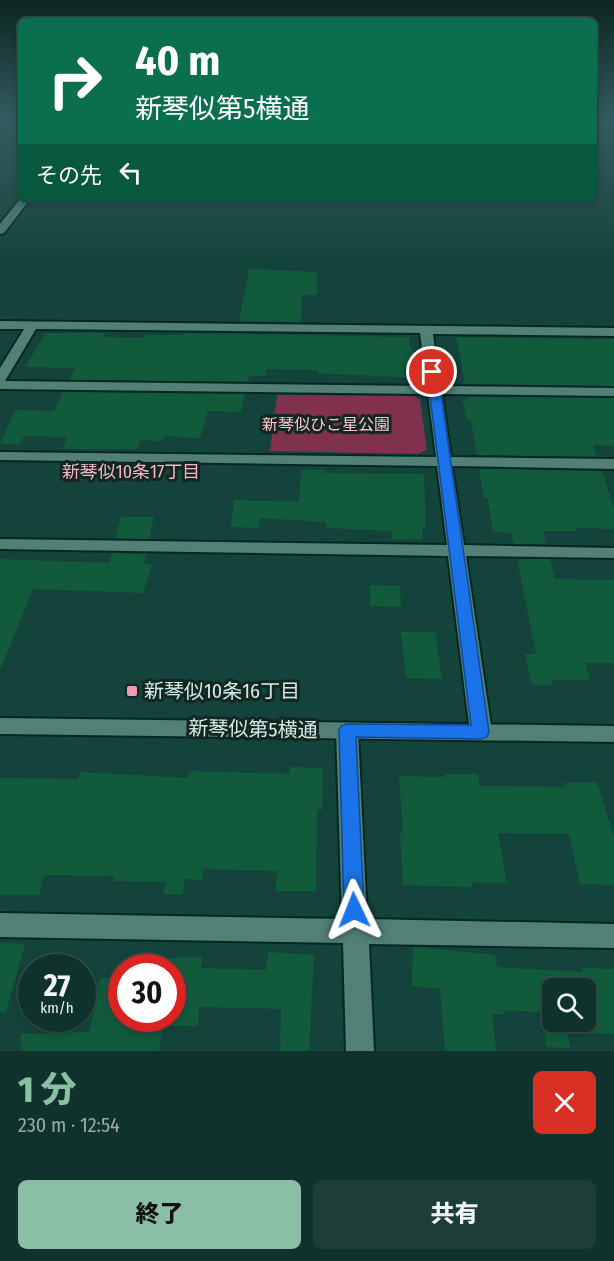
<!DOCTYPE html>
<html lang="ja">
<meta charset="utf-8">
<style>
body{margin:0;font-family:"Fira Sans Condensed","Noto Sans JP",sans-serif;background:#1d3e38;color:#f1f3f6;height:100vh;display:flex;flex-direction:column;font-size:22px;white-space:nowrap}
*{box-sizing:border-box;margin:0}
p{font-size:20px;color:#9baaa9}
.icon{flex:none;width:33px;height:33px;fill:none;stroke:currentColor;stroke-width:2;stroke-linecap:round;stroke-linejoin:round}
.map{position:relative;height:1051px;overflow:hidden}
.panel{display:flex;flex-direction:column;background:#0f322c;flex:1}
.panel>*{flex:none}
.guide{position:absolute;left:18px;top:18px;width:579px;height:183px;border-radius:9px;box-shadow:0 3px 9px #0003,0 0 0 2px #2f4d48;background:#0b6e4f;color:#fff;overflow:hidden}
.tools{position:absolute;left:542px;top:978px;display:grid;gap:12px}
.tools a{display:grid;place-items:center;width:54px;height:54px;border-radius:9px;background:#0f322c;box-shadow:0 3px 9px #0003,0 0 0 2px #2f4d48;font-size:30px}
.speed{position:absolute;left:18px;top:954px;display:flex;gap:12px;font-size:30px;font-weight:700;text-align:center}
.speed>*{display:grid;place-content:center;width:78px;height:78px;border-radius:50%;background:#0f322c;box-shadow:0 3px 9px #0003,0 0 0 2px #2f4d48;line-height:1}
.speed small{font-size:15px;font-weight:400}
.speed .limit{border:9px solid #d22;background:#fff;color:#111}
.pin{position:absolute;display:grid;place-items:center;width:51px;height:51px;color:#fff;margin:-26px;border:3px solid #fff;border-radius:50%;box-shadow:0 2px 6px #0007}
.me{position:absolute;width:66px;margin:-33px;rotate:358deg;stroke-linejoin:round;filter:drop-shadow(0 0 4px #0008)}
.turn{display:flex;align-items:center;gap:21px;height:126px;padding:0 18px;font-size:27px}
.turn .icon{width:78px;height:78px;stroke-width:2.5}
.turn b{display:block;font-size:42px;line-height:51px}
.then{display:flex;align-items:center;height:57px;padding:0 18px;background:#0003;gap:12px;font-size:22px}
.round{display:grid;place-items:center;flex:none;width:63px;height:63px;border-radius:9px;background:#1d3e38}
.head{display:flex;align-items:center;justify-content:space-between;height:102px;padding:0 18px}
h1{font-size:36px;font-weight:800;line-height:45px;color:#8abfa5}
.button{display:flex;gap:12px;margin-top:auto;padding:12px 18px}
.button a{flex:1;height:69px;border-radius:9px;background:#8abfa5;color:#111;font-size:24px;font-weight:800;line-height:69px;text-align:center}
.button a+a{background:#1d3e38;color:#f1f3f6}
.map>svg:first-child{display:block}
</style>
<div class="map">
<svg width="614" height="1051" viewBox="0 0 614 1051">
<rect width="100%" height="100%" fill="#14433b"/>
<path fill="#7f314d" d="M 277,395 L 414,396 L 420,399 L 427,450 L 417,454 L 270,451 Z"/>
<path fill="#115b3c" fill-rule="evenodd" d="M 249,269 L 317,272 L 317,295 L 302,295 L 301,322 L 239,321 Z
M 46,333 L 104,333 L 103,337 L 145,338 L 146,335 L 184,335 L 184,333 L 409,337 L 410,348 L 413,348 L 415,378 L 318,373 L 318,370 L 266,369 L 266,376 L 249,376 L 248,382 L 69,380 L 75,368 L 25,367 Z
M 456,337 L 614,339 L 614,386 L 465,384 Z
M 63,392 L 245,394 L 241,412 L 208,411 L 200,438 L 165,436 L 163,441 L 140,440 L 137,449 L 62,449 L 67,437 L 24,436 L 20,444 L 0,444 L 15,410 L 54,411 Z
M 468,397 L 614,398 L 614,446 L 593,445 L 597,457 L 477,455 L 471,420 L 467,420 L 462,399 L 468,400 Z
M 479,469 L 602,471 L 614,509 L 614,529 L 576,528 L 577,531 L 543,531 L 546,544 L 514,544 L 511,533 L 493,532 L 488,498 L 484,498 Z
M 301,470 L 324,470 L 324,473 L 424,474 L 426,528 L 422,528 L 423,540 L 392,539 L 392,531 L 326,528 L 326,522 L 259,518 L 259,528 L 231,527 L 234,500 L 299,502 Z
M 121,517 L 154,517 L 149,539 L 115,538 Z
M 112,553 L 146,554 L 144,564 L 152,564 L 143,593 L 33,589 L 0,670 L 0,559 L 109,563 Z
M 517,559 L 550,559 L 555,579 L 614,580 L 614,663 L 585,663 L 590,680 L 551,680 L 552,685 L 532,685 L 525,654 L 536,654 Z
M 370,585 L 400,586 L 401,607 L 370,606 Z
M 401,632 L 435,632 L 442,679 L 406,678 Z
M 290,767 L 323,768 L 322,810 L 317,809 L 316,891 L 276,891 L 277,871 L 204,869 L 202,880 L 185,879 L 183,895 L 164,894 L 166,882 L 113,881 L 114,876 L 44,875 L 39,895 L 0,895 L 0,778 L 78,779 L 80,772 L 188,778 L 189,771 L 290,774 Z
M 445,774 L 478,774 L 480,786 L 565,787 L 563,783 L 597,782 L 614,837 L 614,885 L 580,884 L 569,834 L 498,833 L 507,883 L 471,882 L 472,887 L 403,885 L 400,833 L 403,834 L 399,776 L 445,777 Z
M 0,943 L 25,944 L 6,1012 L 0,1011 Z
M 413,947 L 495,955 L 497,967 L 583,972 L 582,968 L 614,969 L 614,1034 L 568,1033 L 570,1048 L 547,1047 L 540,1012 L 503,1010 L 504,1014 L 492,1014 L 496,1051 L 445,1051 L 440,989 L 412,986 ZM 552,988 L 585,988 L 585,1022 L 552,1022 Z
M 268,952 L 314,955 L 309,1051 L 280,1051 L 281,1009 L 199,1007 L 198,1026 L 172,1026 L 172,958 L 202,957 L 201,968 L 266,970 Z
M 100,978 L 122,978 L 122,1018 L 163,1018 L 159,1051 L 21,1051 L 21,1034 L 89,1032 Z"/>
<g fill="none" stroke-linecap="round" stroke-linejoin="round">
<defs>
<path id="minor" d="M 21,198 L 31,198 L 4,233 L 0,234 L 0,224 Z
M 0,321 L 614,328 L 614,336 L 433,334 L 440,386 L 614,388 L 614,396 L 442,394 L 451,457 L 614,459 L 614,469 L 452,466 L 464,545 L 614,548 L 614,558 L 466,556 L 492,732 L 488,738 L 481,740 L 474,738 L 470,732 L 448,556 L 0,549 L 0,539 L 447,545 L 437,466 L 0,460 L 0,452 L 436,457 L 428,394 L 0,389 L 0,368 L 24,329 L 0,329 ZM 36,329 L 420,333 L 427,386 L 5,381 Z
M 347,723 L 354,725 L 358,731 L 367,919 L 614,924 L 614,948 L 369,944 L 374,1051 L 346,1051 L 343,943 L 0,937 L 0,913 L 342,919 L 336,731 L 340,725 Z"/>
<path id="tertiary" d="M 0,718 L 614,726 L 614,742 L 0,734 Z"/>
</defs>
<use href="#minor" stroke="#032822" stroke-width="4"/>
<use href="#tertiary" stroke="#032822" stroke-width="4"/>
<use href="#minor" fill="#528077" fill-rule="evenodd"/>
<use href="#tertiary" fill="#528077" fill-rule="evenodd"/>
</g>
<linearGradient id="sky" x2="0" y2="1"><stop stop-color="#0b2520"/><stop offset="0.45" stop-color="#345b60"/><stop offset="1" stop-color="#345b60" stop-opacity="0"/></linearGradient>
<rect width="614" height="265" fill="url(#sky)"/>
<path fill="#1a73e8" stroke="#114b97" stroke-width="1.5" d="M 432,368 L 438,372 L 489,732 L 487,737 L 481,739 L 356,737 L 364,910 L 361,917 L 354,919 L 347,917 L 344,910 L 339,730 L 341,726 L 347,724 L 471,725 L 427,372 Z"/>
<rect fill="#f19ab4" stroke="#122622" stroke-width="2" x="126" y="685" width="12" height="12" rx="3"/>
<g text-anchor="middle" stroke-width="6" stroke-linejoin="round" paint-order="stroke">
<g font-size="16" fill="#fec4d4" stroke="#122622">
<text x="326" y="430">新琴似ひこ星公園</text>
</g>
<g font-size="18" fill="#f6b4c6" stroke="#122622">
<text x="131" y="478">新琴似10条17丁目</text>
</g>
<g font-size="20" fill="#d4ece7" stroke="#122622" text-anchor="start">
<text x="144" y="698">新琴似10条16丁目</text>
</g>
<g font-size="20" fill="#d4ece7" stroke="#122622">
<text transform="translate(253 729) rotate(1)" y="7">新琴似第5横通</text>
</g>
</g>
</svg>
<div class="tools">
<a><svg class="icon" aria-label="search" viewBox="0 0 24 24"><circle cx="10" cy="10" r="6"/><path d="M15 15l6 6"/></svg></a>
</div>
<div class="speed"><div>27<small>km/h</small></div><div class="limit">30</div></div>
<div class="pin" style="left:432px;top:372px;background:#d93025"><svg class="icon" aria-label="arrive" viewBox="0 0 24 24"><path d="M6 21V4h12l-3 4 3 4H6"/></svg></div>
<svg class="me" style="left:354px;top:910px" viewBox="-20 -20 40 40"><path d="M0-17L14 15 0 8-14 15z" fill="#1a73e8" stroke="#fff" stroke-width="4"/></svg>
<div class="guide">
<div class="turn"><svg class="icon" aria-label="right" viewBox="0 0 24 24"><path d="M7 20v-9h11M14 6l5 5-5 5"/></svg><div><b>40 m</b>新琴似第5横通</div></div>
<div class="then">その先<svg class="icon" aria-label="left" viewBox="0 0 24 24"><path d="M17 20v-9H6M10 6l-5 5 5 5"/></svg></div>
</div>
</div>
<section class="panel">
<div class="head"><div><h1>1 分</h1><p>230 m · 12:54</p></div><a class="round" style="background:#d93025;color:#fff"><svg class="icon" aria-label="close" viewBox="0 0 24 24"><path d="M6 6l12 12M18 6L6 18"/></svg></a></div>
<div class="button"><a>終了</a><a>共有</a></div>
</section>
